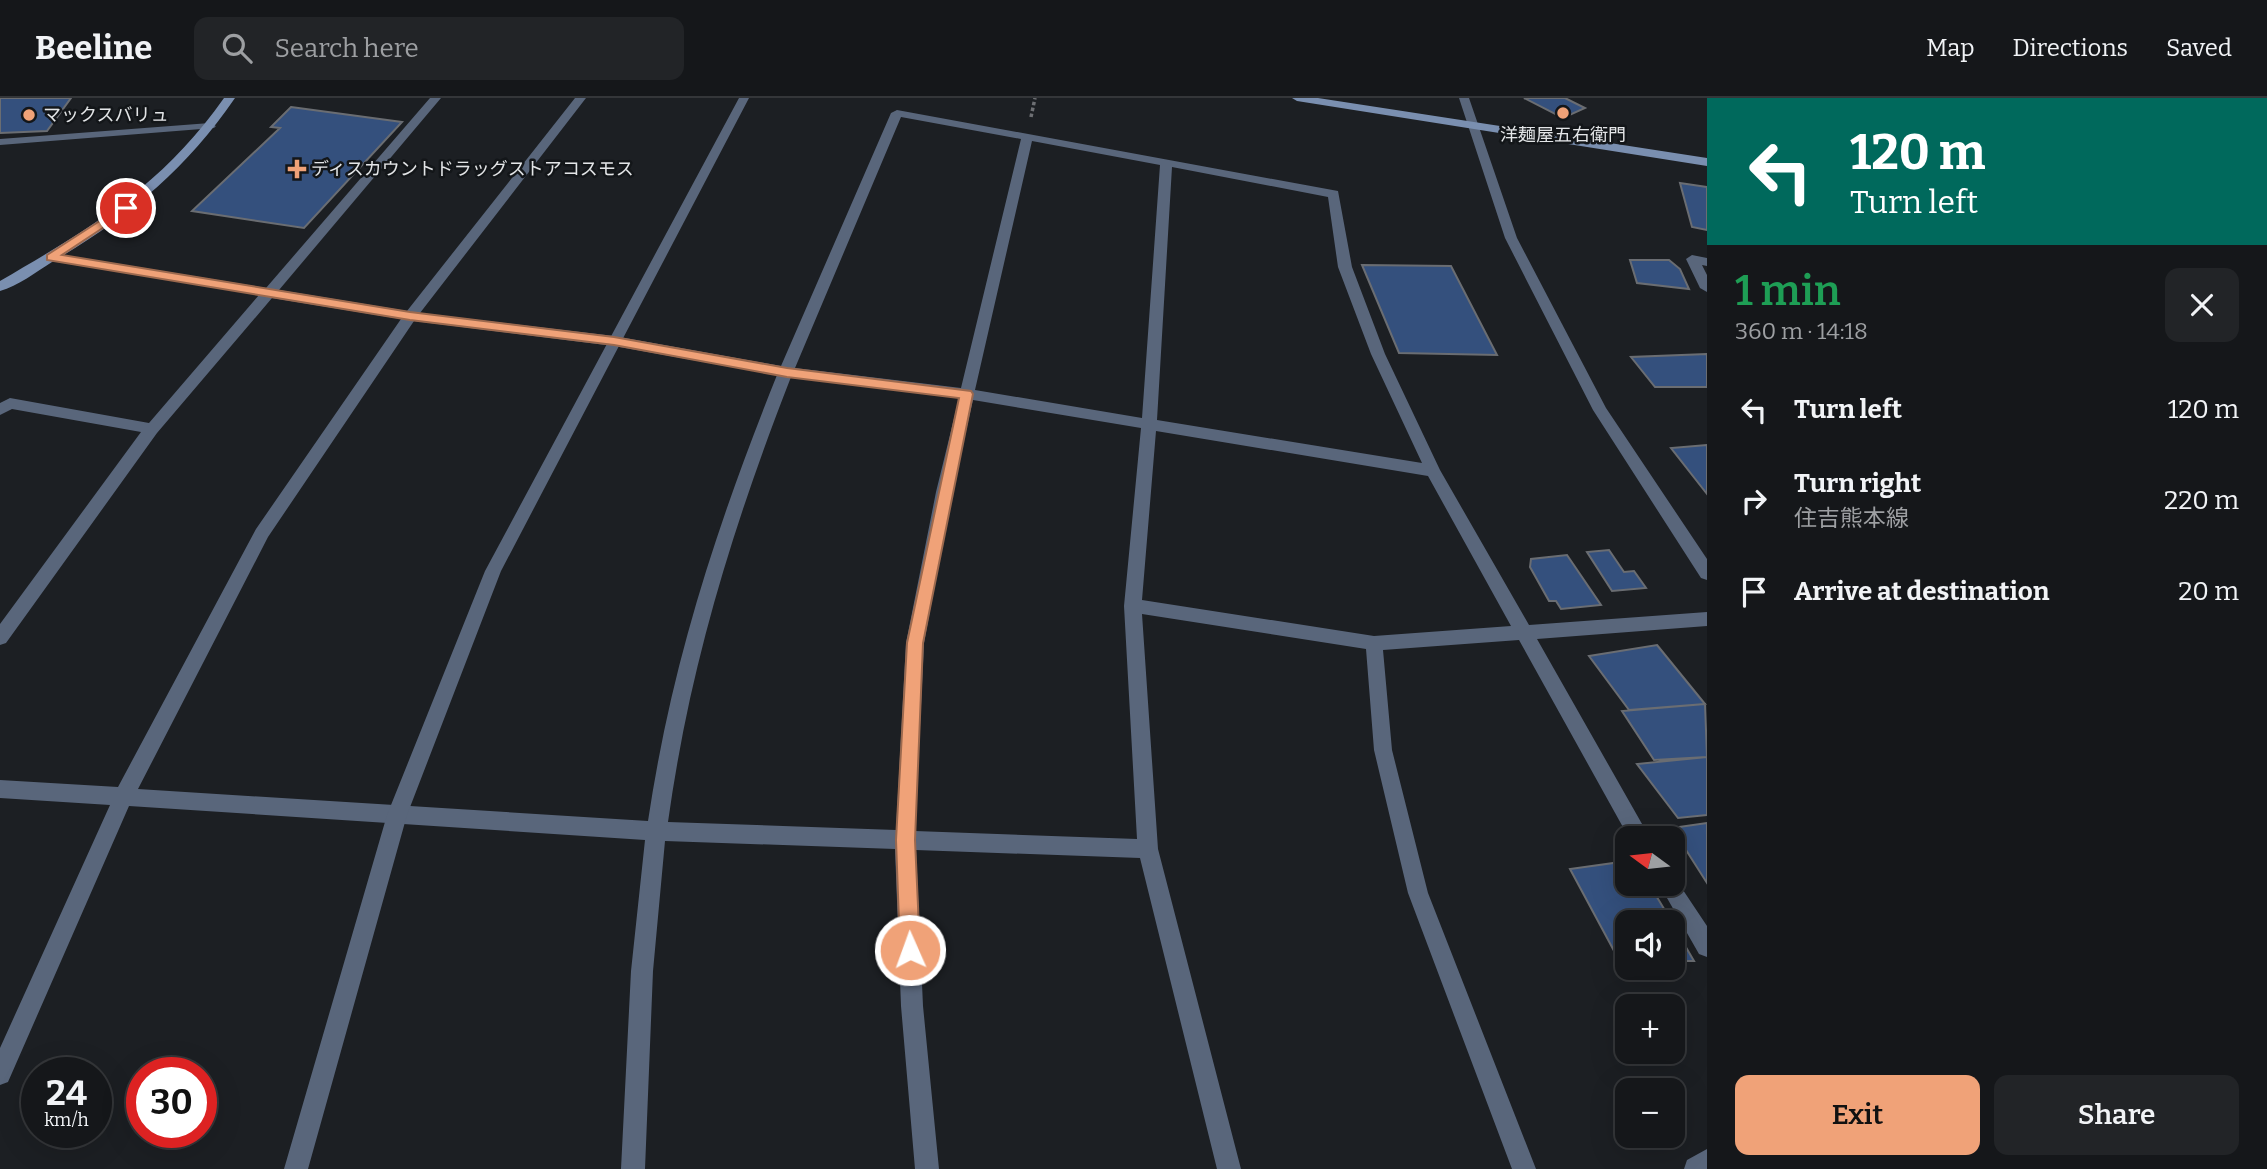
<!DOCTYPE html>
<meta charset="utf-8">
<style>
body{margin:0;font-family:Bitter,"Noto Sans JP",serif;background:#222427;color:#f1f3f6;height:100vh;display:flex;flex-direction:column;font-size:26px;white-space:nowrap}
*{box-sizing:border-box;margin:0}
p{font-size:23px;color:#9d9fa2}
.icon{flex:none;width:38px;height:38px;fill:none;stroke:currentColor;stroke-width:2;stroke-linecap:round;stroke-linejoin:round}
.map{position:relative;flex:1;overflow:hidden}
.drawer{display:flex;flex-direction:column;background:#15171a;width:560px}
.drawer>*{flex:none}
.banner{background:#00695c;color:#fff;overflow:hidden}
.needle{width:46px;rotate:285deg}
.tools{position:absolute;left:1615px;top:728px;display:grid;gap:14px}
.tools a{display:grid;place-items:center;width:70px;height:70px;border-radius:14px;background:#15171a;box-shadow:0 7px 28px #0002,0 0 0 2px #343639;font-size:35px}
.speed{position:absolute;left:21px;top:959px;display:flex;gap:14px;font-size:35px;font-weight:700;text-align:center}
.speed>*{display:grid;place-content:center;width:91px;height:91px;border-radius:50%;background:#15171a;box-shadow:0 7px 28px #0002,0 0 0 2px #343639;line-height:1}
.speed small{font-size:18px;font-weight:400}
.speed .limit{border:10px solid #d22;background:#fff;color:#111}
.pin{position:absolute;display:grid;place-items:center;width:60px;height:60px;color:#fff;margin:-30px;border:4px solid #fff;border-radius:50%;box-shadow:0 2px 7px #0007}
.me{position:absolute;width:77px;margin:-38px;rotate:358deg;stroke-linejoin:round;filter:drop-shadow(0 0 5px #0008)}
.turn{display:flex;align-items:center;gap:24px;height:147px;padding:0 28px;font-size:32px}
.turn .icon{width:91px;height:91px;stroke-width:2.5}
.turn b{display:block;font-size:49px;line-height:60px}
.round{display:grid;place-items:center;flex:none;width:74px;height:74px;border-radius:14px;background:#222427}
.head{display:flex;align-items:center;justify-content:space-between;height:119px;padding:0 28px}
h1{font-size:42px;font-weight:600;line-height:52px;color:#1e9e55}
.action{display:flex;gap:14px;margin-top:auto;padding:14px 28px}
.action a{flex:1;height:80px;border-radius:14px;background:#f0a278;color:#111;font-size:28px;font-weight:600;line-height:80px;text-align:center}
.action a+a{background:#222427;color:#f1f3f6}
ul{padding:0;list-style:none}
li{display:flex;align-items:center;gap:21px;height:91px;padding:0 28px}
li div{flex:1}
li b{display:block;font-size:26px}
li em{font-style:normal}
header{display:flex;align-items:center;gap:42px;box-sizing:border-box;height:98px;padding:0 35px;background:#15171a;border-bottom:2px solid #343639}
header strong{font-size:33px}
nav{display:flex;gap:38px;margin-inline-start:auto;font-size:24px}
.search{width:490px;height:63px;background:#222427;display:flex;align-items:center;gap:18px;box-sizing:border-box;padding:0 24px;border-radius:14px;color:#9d9fa2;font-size:26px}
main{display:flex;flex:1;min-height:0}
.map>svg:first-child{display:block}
</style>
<header>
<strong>Beeline</strong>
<div class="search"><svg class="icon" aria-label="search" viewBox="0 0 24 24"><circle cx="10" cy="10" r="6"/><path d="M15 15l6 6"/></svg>Search here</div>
<nav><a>Map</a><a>Directions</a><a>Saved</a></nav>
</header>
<main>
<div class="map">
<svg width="1707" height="1071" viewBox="0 0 1707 1071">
<rect width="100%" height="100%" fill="#1c1f23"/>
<path fill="#34507d" stroke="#6a6d72" stroke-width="2" d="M 0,0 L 71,0 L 47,33 L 0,35 Z
M 1524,0 L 1565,0 L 1585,10 L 1563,20 Z
M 291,9 L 402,24 L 304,130 L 192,113 L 280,30 L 271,29 Z
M 1680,85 L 1707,89 L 1707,132 L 1692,129 Z
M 1630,162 L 1669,162 L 1680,171 L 1689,191 L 1637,185 Z
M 1362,167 L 1451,168 L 1497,257 L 1399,255 Z
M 1707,256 L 1707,289 L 1655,289 L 1631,259 Z
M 1707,347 L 1707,396 L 1671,350 Z
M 1609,452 L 1624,474 L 1634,473 L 1646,490 L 1612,493 L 1587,454 Z
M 1567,457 L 1601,507 L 1561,511 L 1556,503 L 1549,503 L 1530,469 L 1531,461 Z
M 1657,547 L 1705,606 L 1629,612 L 1589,558 Z
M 1705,606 L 1707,659 L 1654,662 L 1622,613 Z
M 1707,659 L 1707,717 L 1678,720 L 1637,666 Z
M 1707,725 L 1707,785 L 1672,730 Z
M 1628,763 L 1628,786 L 1649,786 L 1672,824 L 1628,824 L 1628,864 L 1620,864 L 1570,771 Z
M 1673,827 L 1694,863 L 1673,863 Z"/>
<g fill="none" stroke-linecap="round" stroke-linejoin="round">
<path stroke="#6d6f73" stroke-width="3.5" stroke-dasharray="3.5 2.5" stroke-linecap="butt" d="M 1031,19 L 1035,0"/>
<path fill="#59667b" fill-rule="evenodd" d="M 430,0 L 441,0 L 279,192 L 407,213 L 575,0 L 586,0 L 420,215 L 614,238 L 781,268 L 891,15 L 897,12 L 1338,93 L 1352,169 L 1385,256 L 1440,372 L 1529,527 L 1707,514 L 1707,528 L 1537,541 L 1650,740 L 1629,740 L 1519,542 L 1383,552 L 1392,652 L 1428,795 L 1536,1071 L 1512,1071 L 1408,795 L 1374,652 L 1366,551 L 1142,516 L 1158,751 L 1241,1071 L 1217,1071 L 1140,760 L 916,752 L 923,908 L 939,1071 L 915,1071 L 901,908 L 895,751 L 665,743 L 653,873 L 645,1071 L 621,1071 L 631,873 L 645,742 L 129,708 L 8,984 L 0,987 L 0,950 L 110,707 L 0,700 L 0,682 L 118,689 L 256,431 L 401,221 L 272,200 L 157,335 L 6,545 L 0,547 L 0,526 L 141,334 L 12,311 L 0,317 L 0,305 L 10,300 L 149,325 L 259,197 L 51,163 L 45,159 L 51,155 L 266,190 ZM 901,19 L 1021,41 L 961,290 L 795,270 ZM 1032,43 L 1160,67 L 1142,320 L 975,292 ZM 1172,69 L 1328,99 L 1338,169 L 1371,256 L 1422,365 L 1157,322 ZM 414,223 L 614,248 L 777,277 C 717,427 672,563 648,723 L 138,691 L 268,439 ZM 791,279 L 959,300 L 936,394 L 906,545 L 896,732 L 668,724 C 690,566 733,428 791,279 ZM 973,302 L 1141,330 L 1124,508 L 1137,741 L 915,733 L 924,545 L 952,394 ZM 1156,333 L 1428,378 L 1511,528 L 1374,538 L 1142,502 Z
M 210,25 L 216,28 L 214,30 L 0,47 L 0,41 Z
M 1692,157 L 1707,160 L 1707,168 L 1702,167 L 1707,177 L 1707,194 L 1700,190 L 1686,161 Z
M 1673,777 L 1707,828 L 1707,859 L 1699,856 L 1659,786 L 1673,786 Z
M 1707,1051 L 1707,1071 L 1684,1071 L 1687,1062 Z"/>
<path fill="#59667b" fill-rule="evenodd" d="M 739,0 L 749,0 L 501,473 L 407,717 L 308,1071 L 284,1071 L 387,717 L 485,473 Z
M 1459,0 L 1469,0 L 1517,140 L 1606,310 L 1707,461 L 1707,482 L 1701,480 L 1593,312 L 1505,140 Z"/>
<path fill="#7a8fb0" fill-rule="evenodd" d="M 224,0 L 235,0 C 185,73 128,119 52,164 C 36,174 18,188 0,193 L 0,183 C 91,130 162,88 224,0 Z
M 1292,0 L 1318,0 L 1707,60 L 1707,68 L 1297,3 Z"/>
</g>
<path fill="#f0a278" stroke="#9c694e" stroke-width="2" d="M 126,106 L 130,107 L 130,112 L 62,157 L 410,214 L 614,239 L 787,270 L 971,293 L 973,296 L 923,545 L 915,742 L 920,852 L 917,859 L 910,862 L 903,859 L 900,852 L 896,742 L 907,545 L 959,300 L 787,279 L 614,247 L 410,222 L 47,162 L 47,157 Z"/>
<g fill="#f0a278" stroke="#131619" stroke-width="2.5">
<circle cx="1563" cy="15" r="7"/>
<circle cx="29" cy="17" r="7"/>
<path d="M293.5 60.5h7v7h7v7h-7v7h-7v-7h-7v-7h7z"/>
</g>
<g text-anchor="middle" stroke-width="5" stroke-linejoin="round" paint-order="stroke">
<g font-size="18" fill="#e3e5e7" stroke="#131619" text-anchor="start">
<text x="43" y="23">マックスバリュ</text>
<text x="1563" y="43" text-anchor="middle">洋麺屋五右衛門</text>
<text x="311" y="77">ディスカウントドラッグストアコスモス</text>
</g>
</g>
</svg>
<div class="tools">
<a><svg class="needle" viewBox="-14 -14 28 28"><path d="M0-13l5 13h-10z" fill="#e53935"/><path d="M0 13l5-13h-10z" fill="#9d9fa2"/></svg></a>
<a><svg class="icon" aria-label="sound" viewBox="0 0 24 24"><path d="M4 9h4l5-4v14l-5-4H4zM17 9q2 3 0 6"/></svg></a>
<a>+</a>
<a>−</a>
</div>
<div class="speed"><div>24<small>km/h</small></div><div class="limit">30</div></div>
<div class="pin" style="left:126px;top:110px;background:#d93025"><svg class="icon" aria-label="arrive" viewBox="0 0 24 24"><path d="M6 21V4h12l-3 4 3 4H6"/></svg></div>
<svg class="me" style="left:910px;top:852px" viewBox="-20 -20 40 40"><circle r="17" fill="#f0a278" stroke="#fff" stroke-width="3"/><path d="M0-11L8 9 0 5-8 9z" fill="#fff"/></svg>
</div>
<section class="drawer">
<div class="banner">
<div class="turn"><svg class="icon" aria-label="left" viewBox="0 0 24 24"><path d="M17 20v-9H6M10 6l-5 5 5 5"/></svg><div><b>120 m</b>Turn left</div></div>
</div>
<div class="head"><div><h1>1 min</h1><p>360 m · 14:18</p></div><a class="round"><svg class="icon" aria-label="close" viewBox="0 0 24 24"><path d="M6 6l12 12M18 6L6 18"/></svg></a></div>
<ul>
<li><svg class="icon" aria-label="left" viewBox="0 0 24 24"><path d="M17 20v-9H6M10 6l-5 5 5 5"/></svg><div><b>Turn left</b></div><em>120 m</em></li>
<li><svg class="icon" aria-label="right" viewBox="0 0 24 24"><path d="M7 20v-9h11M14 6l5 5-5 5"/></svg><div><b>Turn right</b><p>住吉熊本線</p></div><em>220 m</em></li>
<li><svg class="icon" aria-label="arrive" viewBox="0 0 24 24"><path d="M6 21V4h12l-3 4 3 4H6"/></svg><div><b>Arrive at destination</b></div><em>20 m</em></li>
</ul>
<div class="action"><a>Exit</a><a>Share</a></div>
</section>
</main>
